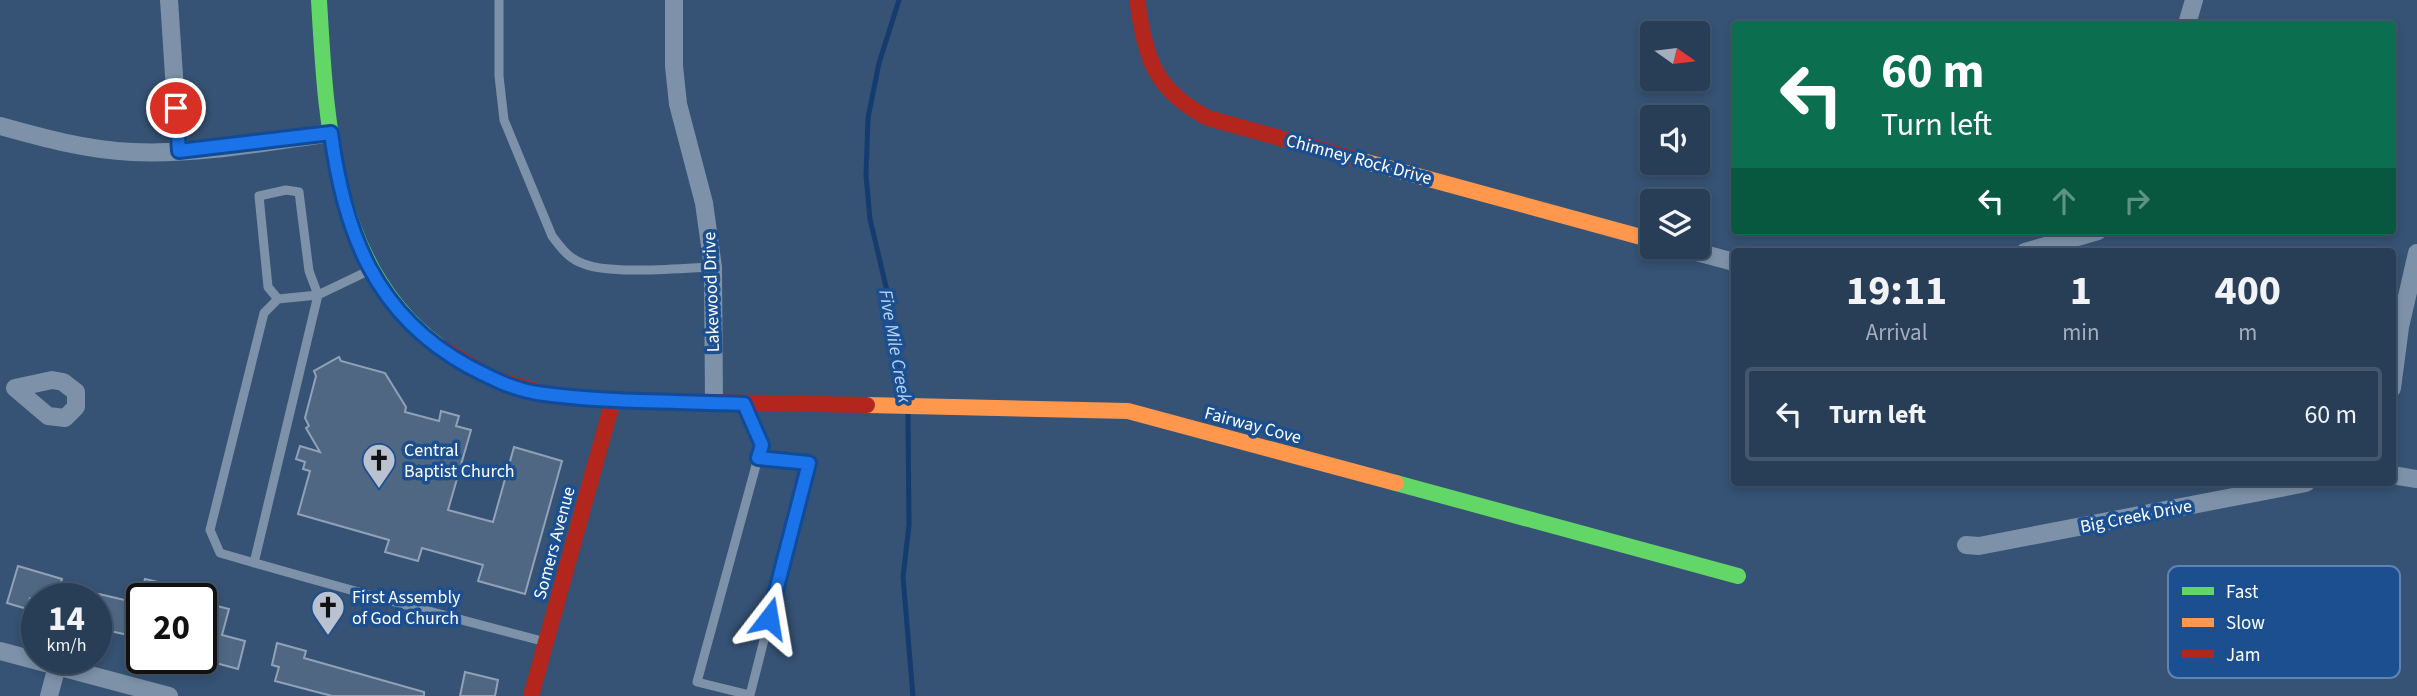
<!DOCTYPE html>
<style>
body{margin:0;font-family:"Source Sans 3",sans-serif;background:#30455d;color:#f1f3f6;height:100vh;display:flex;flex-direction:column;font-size:26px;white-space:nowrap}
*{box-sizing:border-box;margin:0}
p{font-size:23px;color:#a5aeba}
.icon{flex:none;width:38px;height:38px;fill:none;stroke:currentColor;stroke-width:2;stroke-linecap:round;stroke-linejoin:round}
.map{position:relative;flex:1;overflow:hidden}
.side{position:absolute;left:1731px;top:248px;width:665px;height:238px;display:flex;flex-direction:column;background:#283e57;border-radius:7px;box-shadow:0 4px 10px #0003,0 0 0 2px #44576d}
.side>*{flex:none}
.hud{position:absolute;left:1731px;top:21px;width:665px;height:214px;border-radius:7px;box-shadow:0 4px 10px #0003,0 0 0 2px #44576d;background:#0b6e4f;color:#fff;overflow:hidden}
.needle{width:46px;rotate:104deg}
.controls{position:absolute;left:1640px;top:21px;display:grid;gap:14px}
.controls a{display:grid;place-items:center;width:70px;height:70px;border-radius:7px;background:#283e57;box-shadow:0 4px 10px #0003,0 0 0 2px #44576d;font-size:35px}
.speed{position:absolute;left:21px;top:583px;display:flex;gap:14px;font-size:35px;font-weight:700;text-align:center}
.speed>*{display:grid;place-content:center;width:91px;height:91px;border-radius:50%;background:#283e57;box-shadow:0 4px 10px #0003,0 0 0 2px #44576d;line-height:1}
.speed small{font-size:18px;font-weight:400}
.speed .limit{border:4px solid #111;border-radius:10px;background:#fff;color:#111}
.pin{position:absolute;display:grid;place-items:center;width:60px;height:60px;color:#fff;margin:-30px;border:4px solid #fff;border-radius:50%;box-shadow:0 2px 7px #0007}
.me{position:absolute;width:77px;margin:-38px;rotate:14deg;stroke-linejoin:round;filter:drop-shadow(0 0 5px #0008)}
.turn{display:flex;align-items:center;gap:24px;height:147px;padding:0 35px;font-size:32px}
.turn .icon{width:91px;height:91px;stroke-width:2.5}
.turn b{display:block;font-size:49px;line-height:60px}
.lanes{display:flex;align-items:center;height:66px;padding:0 35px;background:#0003;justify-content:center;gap:35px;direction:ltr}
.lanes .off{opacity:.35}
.eta{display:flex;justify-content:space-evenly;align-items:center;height:119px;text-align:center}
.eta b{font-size:42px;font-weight:700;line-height:49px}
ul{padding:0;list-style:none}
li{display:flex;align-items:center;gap:21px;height:94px;margin:0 14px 10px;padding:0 21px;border:4px solid #44576d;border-radius:7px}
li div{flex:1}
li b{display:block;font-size:26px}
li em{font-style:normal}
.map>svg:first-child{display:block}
</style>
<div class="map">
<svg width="2417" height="696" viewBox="0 0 2417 696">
<rect width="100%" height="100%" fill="#365274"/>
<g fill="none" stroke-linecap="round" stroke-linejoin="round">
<path stroke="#153c6e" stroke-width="5" d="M 899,0 L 879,63 L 868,118 L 866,175 L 870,219 L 887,291 L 905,400
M 908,413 L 909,525 L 903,577 L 913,696"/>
</g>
<path fill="#506783" stroke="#92a2b6" stroke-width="2" d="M 339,357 L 341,361 L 385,373 L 406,407 L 405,412 L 439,421 L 441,411 L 459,416 L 456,426 L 471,430 L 448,510 L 493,522 L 514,447 L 562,461 L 525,594 L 478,581 L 483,565 L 422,548 L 418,561 L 385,552 L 389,540 L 298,514 L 310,471 L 303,469 L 305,462 L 296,459 L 300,446 L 320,452 L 306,428 L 309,426 L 305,418 L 316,376 L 314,371 Z
M 18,566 L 62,579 L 56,598 L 30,598 L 27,609 L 7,603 Z
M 145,579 L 171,585 L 168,598 L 140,598 Z
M 99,594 L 142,604 L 142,638 L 96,628 Z
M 201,602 L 229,609 L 222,635 L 245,641 L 238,669 L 201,659 Z
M 277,643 L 306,651 L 304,658 L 424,692 L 424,696 L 332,696 L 275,681 L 279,667 L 272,665 Z
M 465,672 L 498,680 L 495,696 L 460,696 Z"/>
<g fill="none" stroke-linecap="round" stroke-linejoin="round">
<path stroke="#7d92a8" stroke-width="9" d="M 499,0 L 499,76 L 504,120 L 552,236 C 561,248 569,259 584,264 C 614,275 679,268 713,267
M 278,299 L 268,287 L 259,196 L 286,190 L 299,192 L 309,271 L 318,295 L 368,271
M 745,406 L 762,445 L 758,458 L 697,682 L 750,695 L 809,463 L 758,458
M 254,563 L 318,295 L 278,299 L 264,313 L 210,530 L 220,553 C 327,584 434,613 542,641"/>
<path stroke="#7d92a8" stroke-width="18" d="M 169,0 L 179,151
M 674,0 L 674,66 L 678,104 L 704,203 L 713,267 L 714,403
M 2187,24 L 2194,0
M 0,126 C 43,138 87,150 132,152 C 199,155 266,142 331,133
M 1678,247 L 1734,262
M 2025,252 L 2098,231
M 52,380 L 63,382 L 76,392 L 76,407 L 65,418 L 48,416 L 15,388 Z
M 2392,388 L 2400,327 L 2417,253
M 2392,475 L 2417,479
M 1966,545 L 1979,546 L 2306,483
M 0,651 L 169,696
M 49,696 L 57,666"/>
<path stroke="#63d668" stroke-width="16" d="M 319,0 C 326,121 332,268 439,346
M 1396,483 L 1738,576"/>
<path stroke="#ff974d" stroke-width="16" d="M 1352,158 L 1652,240
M 867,405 L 1128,411 L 1396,483"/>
<path stroke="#b3261e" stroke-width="16" d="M 1137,0 C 1146,58 1153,89 1208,118 L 1352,158
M 439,346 L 492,378 L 553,396 L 613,400 L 867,405
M 531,696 L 613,400"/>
</g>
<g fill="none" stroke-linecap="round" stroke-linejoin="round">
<defs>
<path id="route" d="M 176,108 L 179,151 L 331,133 C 344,232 375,315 468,366 C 489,377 512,389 537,393 C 605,403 675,401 744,404 L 762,445 L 758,458 L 809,463 L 769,618"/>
</defs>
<use href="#route" stroke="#114b97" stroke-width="18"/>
<use href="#route" stroke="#1a73e8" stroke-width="12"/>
</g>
<defs>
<symbol id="church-pin" viewBox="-11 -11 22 30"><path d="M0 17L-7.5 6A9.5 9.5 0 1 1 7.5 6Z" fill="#b9c2ce" stroke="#1b4f8f"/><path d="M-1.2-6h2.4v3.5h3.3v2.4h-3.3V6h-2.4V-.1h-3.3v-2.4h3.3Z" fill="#111"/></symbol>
</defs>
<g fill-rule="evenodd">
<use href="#church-pin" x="360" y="441" width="38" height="52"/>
<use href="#church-pin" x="309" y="588" width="38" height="52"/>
</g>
<g text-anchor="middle" stroke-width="7" stroke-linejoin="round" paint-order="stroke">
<g font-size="18" fill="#fff" stroke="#1b4f8f">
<text transform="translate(1359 159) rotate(15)" y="6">Chimney Rock Drive</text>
<text transform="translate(711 292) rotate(-92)" y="6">Lakewood Drive</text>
<text transform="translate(1253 425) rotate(15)" y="6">Fairway Cove</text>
<text transform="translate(2136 516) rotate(-11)" y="6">Big Creek Drive</text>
<text transform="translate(554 543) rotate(-75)" y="6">Somers Avenue</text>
</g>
<g font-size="18" fill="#fff" stroke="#1b4f8f" text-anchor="start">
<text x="404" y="456">Central<tspan x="404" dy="21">Baptist Church</tspan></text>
<text x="352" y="603">First Assembly<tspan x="352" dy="21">of God Church</tspan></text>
</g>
<g font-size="19" font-style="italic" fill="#b5d3f5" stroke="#1b4f8f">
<text transform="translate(896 346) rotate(80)" y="7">Five Mile Creek</text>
</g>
</g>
<rect x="2168" y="566" width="232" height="112" rx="10" fill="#1b4f8f" stroke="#5f84b1" stroke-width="2"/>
<rect x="2182" y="587" width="32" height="8" fill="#63d668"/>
<rect x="2182" y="618" width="32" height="9" fill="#ff974d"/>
<rect x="2182" y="650" width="32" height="8" fill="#b3261e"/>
<g font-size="19" fill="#fff">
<text x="2226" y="598">Fast</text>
<text x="2226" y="629">Slow</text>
<text x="2226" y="661">Jam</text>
</g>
</svg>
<div class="controls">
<a><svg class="needle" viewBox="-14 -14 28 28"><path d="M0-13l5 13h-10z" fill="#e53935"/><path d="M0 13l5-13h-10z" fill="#a5aeba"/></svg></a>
<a><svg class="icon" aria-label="sound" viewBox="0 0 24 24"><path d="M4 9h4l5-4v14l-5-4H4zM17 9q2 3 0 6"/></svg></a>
<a><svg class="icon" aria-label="layers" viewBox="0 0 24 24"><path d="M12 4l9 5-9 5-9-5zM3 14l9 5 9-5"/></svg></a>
</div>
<div class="speed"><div>14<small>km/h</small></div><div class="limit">20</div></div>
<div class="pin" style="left:176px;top:108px;background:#d93025"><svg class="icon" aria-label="arrive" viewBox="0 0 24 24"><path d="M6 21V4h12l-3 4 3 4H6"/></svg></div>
<svg class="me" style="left:769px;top:618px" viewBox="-20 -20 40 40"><path d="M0-17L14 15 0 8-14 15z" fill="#1a73e8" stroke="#fff" stroke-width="4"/></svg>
<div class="hud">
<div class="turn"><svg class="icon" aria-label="left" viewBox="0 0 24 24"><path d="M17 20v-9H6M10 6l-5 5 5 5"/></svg><div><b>60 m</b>Turn left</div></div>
<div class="lanes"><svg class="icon" aria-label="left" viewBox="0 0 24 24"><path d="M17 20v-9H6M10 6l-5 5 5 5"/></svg><svg class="icon off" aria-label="ahead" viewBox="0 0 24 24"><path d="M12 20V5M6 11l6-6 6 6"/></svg><svg class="icon off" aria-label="right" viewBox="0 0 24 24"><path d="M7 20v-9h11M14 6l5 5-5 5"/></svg></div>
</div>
<section class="side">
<div class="eta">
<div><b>19:11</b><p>Arrival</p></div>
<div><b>1</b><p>min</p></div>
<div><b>400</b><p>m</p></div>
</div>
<ul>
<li><svg class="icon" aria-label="left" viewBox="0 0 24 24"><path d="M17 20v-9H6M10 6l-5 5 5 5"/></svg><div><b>Turn left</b></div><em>60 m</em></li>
</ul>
</section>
</div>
